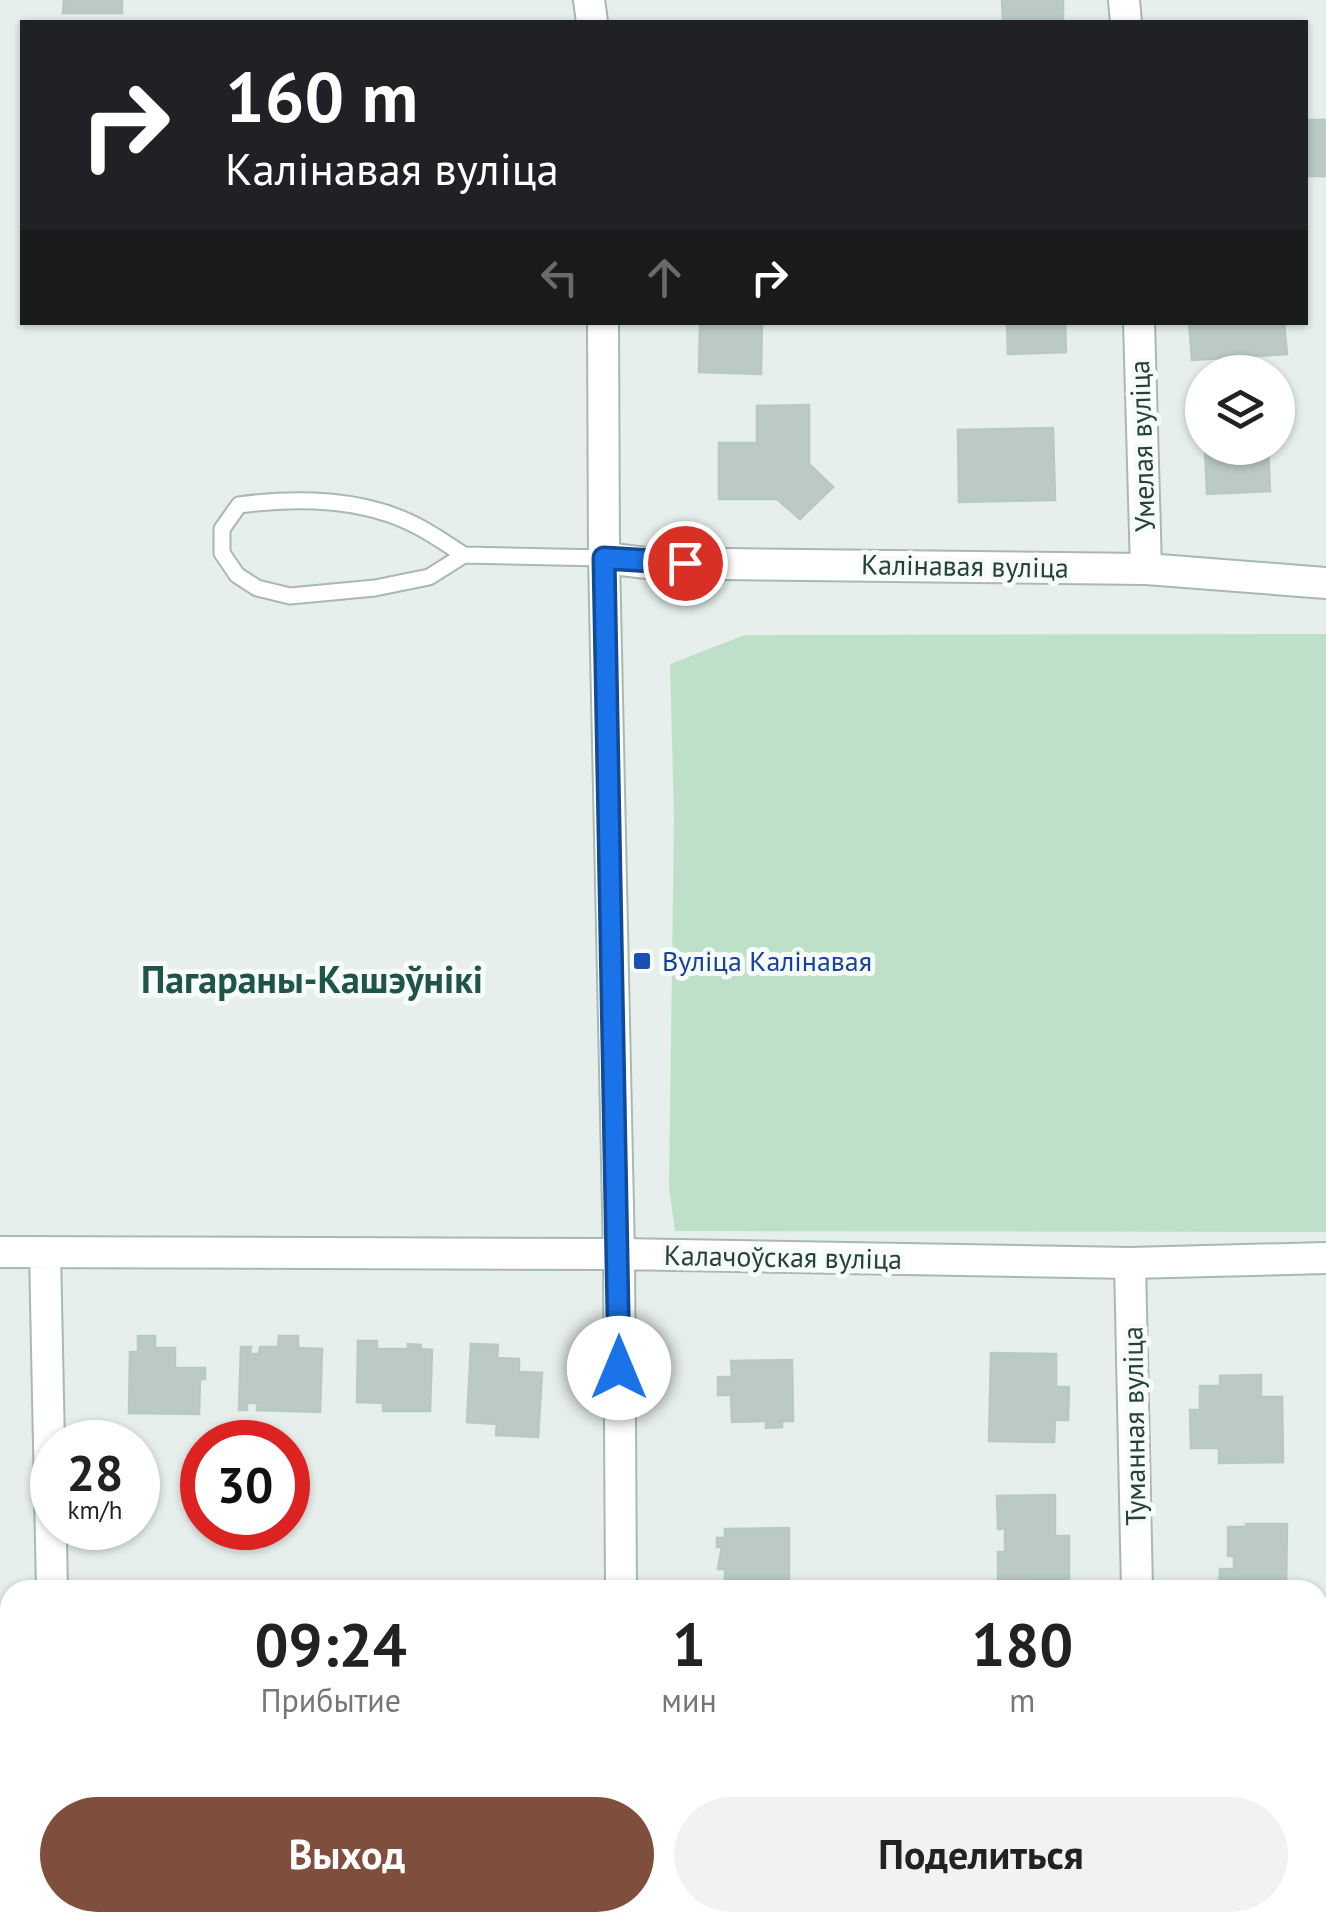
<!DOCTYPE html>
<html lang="ru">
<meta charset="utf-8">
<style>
body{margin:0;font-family:"PT Sans",sans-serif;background:#f2f2f2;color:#222;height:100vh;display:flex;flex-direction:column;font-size:38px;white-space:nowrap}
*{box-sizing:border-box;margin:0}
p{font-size:32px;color:#767676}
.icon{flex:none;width:55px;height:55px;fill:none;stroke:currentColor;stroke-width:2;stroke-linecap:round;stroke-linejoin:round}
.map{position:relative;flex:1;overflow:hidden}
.drawer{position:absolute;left:0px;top:1580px;width:1328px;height:352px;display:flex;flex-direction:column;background:#fff;border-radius:30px 30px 0 0;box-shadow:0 2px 8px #0004}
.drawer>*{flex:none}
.guide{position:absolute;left:20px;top:20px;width:1288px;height:305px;border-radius:0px;box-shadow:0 2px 8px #0004;background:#202124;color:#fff;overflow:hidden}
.controls{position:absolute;left:1185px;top:355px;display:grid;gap:20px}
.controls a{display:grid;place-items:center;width:110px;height:110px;border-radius:50%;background:#fff;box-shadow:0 2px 8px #0004;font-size:50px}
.speed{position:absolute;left:30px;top:1420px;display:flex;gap:20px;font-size:50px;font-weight:700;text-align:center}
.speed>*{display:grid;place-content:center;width:130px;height:130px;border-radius:50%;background:#fff;box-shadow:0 2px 8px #0004;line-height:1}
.speed small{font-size:25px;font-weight:400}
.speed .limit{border:15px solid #d22;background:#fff;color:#111}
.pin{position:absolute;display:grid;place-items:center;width:85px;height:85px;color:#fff;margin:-42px;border:5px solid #fff;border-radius:50%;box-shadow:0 2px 10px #0007}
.me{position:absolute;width:110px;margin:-55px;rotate:0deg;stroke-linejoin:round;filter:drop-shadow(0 0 8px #0008)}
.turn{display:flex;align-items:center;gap:35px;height:210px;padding:0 40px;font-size:45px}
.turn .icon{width:130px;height:130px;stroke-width:2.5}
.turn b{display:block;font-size:70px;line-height:85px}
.lanes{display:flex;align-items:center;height:95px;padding:0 40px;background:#0003;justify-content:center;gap:50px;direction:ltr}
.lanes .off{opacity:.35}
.eta{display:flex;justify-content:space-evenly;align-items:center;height:170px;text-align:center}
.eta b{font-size:60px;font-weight:600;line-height:70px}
.cta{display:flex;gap:20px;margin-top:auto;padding:20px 40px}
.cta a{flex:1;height:115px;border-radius:60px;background:#804e3d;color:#fff;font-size:40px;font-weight:600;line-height:115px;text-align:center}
.cta a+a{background:#f2f2f2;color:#222}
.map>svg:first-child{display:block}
</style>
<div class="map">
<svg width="1326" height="1931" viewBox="0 0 1326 1931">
<rect width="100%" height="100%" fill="#e6efeb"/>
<path fill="#bfe0c8" d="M 1326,634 L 1326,1232 L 675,1231 L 669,1187 L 674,818 L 670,664 L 745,635 Z"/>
<path fill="#bbcac4" stroke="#b8c9c2" stroke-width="2.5" d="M 64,0 L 122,0 L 122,13 L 63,13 Z
M 1002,0 L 1063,0 L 1063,22 L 1003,22 Z
M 1305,120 L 1326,120 L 1326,176 L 1305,176 Z
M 700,322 L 762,322 L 761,374 L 699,372 Z
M 1007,322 L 1065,322 L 1066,352 L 1008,354 Z
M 1189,322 L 1284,322 L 1287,354 L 1192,360 Z
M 809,405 L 809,464 L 833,487 L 800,519 L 777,499 L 719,499 L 719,443 L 757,443 L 757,406 Z
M 1053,428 L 1055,500 L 959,502 L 958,430 Z
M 1205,448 L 1268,448 L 1270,491 L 1207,494 Z
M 138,1336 L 155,1336 L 155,1348 L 175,1348 L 175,1368 L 205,1368 L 205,1379 L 200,1379 L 199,1414 L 129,1413 L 130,1352 L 138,1352 Z
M 279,1336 L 298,1336 L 298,1348 L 322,1349 L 320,1412 L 257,1410 L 258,1403 L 247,1403 L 247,1410 L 239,1410 L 241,1347 L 251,1347 L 250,1354 L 259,1354 L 260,1347 L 278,1347 Z
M 358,1341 L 377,1341 L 377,1349 L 408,1349 L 408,1344 L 421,1345 L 420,1349 L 432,1350 L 430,1411 L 383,1411 L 383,1403 L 357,1402 Z
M 471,1344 L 498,1345 L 497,1358 L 519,1359 L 519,1372 L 542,1373 L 538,1437 L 496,1435 L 497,1424 L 467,1422 Z
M 991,1353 L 1056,1354 L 1056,1387 L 1069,1387 L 1068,1420 L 1055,1420 L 1054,1442 L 989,1441 Z
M 792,1360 L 793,1421 L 782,1421 L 782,1427 L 766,1428 L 766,1421 L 732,1422 L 731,1395 L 718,1395 L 718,1377 L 732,1377 L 731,1361 Z
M 1261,1375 L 1261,1397 L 1282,1397 L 1283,1462 L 1219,1463 L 1219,1448 L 1191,1448 L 1190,1410 L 1200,1410 L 1200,1386 L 1220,1386 L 1220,1376 Z
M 1055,1495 L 1055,1536 L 1069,1536 L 1069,1580 L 998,1581 L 998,1552 L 1005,1552 L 1005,1528 L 998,1529 L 997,1496 Z
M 1246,1524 L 1287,1524 L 1286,1590 L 1219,1590 L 1220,1569 L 1234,1569 L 1234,1556 L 1228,1556 L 1228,1527 L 1247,1527 Z
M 789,1528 L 789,1590 L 725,1590 L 725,1569 L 718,1569 L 722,1546 L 717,1547 L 717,1538 L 725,1538 L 725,1529 Z
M 538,1586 L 538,1590 L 491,1590 L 491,1588 Z
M 0,1612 L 4,1612 L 4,1638 L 0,1638 Z
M 1318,1685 L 1326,1686 L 1326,1735 L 1318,1735 Z
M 103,1922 L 198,1922 L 198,1931 L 122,1931 L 103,1929 Z
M 493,1922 L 540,1922 L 540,1931 L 493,1930 Z
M 722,1922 L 777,1922 L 778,1931 L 717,1931 L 722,1930 Z
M 1002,1922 L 1076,1922 L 1076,1931 L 1002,1931 Z
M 1241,1922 L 1307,1922 L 1307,1931 L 1241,1931 Z"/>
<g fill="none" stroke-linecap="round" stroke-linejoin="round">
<defs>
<path id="service" d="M 464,555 C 448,545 433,534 417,526 C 364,498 296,497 239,505 L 222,529 L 222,553 L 237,575 L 257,588 L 290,596 L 375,588 L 429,577 L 464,555 L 604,558"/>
<path id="minor" d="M 1124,0 L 1126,22
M 1139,322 L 1146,569
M 604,558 L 647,563 L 1146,569 L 1326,583
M 0,1252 L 619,1254 L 1130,1263 L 1326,1258
M 45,1252 L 52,1590
M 619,1254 L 621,1590
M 1130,1263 L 1137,1590
M 1318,1809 L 1326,1809
M 59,1922 L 59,1931
M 635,1922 L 635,1931
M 1147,1922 L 1148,1931"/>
<path id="tertiary" d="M 589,0 L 592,22
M 603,322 L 604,558 L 619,1254"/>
</defs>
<use href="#service" stroke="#a8b8b2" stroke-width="19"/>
<use href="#minor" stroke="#a8b8b2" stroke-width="34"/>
<use href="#tertiary" stroke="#a8b8b2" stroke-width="34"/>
<use href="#service" stroke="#fff" stroke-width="15"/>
<use href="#minor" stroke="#fff" stroke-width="30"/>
<use href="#tertiary" stroke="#fff" stroke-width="30"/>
</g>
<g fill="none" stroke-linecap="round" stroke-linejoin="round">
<defs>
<path id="route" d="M 619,1368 L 604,558 L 685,563"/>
</defs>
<use href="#route" stroke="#114b97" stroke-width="25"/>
<use href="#route" stroke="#1a73e8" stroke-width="18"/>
</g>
<rect fill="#1a4fb4" stroke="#f7fbf9" stroke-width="4" x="632" y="951" width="20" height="20" rx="5"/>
<g text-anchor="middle" stroke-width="10" stroke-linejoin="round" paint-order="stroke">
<g font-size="28" fill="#24423a" stroke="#f7fbf9">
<text transform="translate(1142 446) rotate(-92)" y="10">Умелая вуліца</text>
<text transform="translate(965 566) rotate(1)" y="10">Калінавая вуліца</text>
<text transform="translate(783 1257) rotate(1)" y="10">Калачоўская вуліца</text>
<text transform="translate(1134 1426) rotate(-91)" y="10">Туманная вуліца</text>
</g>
<g font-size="28" fill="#164399" stroke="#f7fbf9" text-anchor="start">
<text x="662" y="971">Вуліца Калінавая</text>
</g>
<g font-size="38" font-weight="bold" fill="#1f5548" stroke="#f7fbf9">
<text x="312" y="993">Пагараны-Кашэўнікі</text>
</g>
</g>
</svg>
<div class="controls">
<a><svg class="icon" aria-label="layers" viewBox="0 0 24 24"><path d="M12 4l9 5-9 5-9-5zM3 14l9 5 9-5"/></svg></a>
</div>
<div class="speed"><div>28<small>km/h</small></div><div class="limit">30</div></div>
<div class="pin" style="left:685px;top:563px;background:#d93025"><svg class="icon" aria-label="arrive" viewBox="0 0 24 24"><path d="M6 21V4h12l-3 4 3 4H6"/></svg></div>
<svg class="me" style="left:619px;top:1368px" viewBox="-20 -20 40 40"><circle r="19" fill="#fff"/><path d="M0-13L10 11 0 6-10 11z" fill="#1a73e8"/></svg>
<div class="guide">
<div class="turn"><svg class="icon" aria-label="right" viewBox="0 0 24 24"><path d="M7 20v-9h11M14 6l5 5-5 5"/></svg><div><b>160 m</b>Калінавая вуліца</div></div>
<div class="lanes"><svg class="icon off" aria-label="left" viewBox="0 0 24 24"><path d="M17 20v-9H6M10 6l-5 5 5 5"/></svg><svg class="icon off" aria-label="ahead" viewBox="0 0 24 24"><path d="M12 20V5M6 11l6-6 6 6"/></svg><svg class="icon" aria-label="right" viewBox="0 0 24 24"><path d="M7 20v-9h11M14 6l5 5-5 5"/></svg></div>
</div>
<section class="drawer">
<div class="eta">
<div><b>09:24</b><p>Прибытие</p></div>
<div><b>1</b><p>мин</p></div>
<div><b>180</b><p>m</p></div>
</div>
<div class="cta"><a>Выход</a><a>Поделиться</a></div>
</section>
</div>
